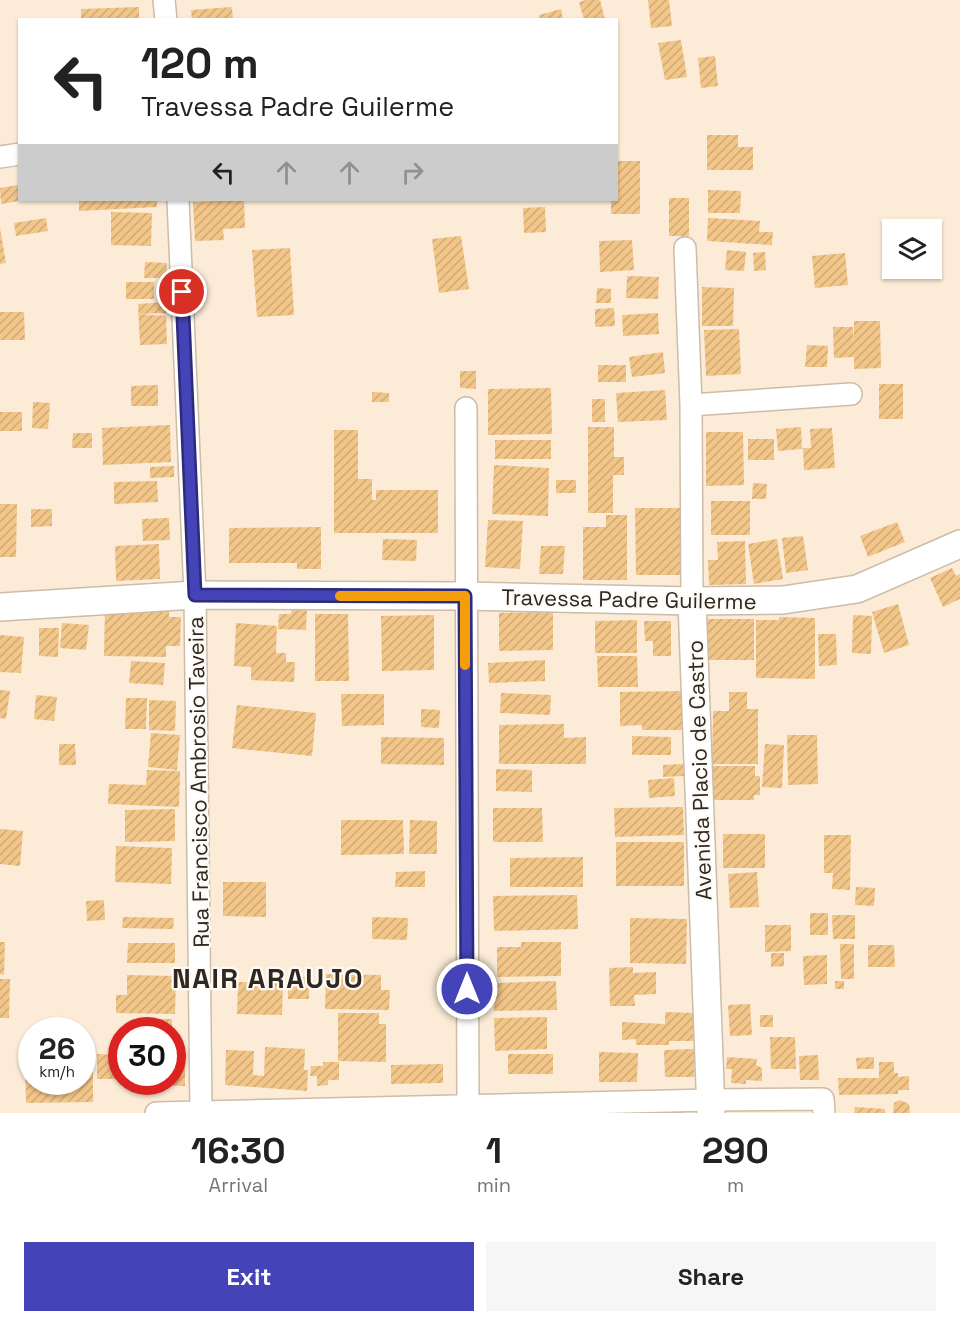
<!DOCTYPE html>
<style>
body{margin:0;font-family:"Space Grotesk",sans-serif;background:#f6f6f6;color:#222;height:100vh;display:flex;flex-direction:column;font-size:22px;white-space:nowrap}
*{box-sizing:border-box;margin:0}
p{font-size:20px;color:#767676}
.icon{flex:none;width:33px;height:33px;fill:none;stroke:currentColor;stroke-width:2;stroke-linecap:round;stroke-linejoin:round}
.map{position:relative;height:1113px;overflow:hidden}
.panel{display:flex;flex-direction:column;background:#fff;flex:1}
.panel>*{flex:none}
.guide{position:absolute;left:18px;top:18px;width:600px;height:183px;border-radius:0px;box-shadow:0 2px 4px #0004;background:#fff;color:#222;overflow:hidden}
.controls{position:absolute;left:882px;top:219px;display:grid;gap:12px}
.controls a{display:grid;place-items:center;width:60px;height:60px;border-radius:0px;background:#fff;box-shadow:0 2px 4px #0004;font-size:30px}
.speed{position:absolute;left:18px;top:1017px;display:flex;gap:12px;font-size:30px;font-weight:700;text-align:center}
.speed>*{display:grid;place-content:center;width:78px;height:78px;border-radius:50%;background:#fff;box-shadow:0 2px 4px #0004;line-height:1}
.speed small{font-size:15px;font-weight:400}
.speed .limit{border:9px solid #d22;background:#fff;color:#111}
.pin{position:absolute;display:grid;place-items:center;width:51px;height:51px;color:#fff;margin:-26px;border:3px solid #fff;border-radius:50%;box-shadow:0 2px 6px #0007}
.me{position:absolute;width:66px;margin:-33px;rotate:0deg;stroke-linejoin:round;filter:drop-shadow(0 0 4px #0008)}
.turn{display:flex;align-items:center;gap:21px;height:126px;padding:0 24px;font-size:27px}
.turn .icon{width:78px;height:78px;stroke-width:2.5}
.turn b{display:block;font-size:42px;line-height:51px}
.lanes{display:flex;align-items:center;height:57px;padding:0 24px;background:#0003;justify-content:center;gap:30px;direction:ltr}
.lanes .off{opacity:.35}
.eta{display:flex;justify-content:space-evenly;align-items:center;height:102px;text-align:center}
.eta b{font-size:36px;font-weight:700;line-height:42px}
.action{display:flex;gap:12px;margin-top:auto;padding:12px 24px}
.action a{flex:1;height:69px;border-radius:0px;background:#4443b8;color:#fff;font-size:24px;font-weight:700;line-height:69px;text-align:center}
.action a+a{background:#f6f6f6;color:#222}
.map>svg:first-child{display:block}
</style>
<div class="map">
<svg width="960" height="1113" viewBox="0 0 960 1113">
<defs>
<pattern id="building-hatch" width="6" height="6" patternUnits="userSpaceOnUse" patternTransform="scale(1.5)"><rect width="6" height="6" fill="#f2c589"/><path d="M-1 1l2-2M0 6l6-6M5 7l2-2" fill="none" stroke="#d0a976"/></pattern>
</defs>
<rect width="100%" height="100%" fill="#fcecd7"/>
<path fill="url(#building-hatch)" d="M 586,0 L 600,0 L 605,20 L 584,20 L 579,2 Z
M 648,0 L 669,0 L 672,26 L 651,28 Z
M 139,7 L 139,20 L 81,20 L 81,9 Z
M 232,7 L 233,20 L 192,20 L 191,10 Z
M 561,9 L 563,20 L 540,20 L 539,15 Z
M 681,40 L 687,77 L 665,80 L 658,43 Z
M 715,56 L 718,86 L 701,88 L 698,58 Z
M 707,135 L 738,135 L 738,147 L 753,147 L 753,170 L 707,170 Z
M 616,161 L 640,161 L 640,214 L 611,214 L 611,200 L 616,200 Z
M 18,185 L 20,201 L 1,204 L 0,188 Z
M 708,190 L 741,191 L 740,213 L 708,213 Z
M 669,198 L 689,198 L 689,236 L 669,236 Z
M 79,200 L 157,200 L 157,207 L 79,211 Z
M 244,200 L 245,228 L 223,229 L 224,240 L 195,241 L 193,202 Z
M 545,207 L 546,232 L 524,233 L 523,208 Z
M 111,212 L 152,213 L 151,246 L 111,245 Z
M 46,218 L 48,231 L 16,236 L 14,223 Z
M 708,218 L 760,221 L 759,232 L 773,232 L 772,245 L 707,241 Z
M 0,228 L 6,263 L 0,264 Z
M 461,236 L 469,289 L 439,293 L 432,239 Z
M 632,240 L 634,270 L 600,272 L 599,241 Z
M 290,248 L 294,315 L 257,317 L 252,250 Z
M 727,250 L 746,252 L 744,271 L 725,270 Z
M 765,252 L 766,270 L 754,271 L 753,253 Z
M 845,253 L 848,285 L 815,288 L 812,256 Z
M 145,262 L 167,263 L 166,278 L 144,278 Z
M 627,276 L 659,277 L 658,299 L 626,298 Z
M 126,282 L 154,282 L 154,299 L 126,299 Z
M 702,287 L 734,288 L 733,326 L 702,326 Z
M 597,288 L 611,289 L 611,303 L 596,303 Z
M 166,302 L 167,313 L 139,314 L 166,316 L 167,344 L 140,345 L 138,304 Z
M 614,308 L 615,326 L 595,327 L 595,309 Z
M 0,312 L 24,312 L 25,340 L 0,340 Z
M 658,313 L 659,334 L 623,336 L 622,315 Z
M 854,321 L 880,321 L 881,368 L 854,369 L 854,357 L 834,358 L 833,327 L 853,327 L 854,345 Z
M 739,329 L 741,374 L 706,376 L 704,330 Z
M 807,345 L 828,346 L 827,367 L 805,367 Z
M 663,352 L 665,373 L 632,377 L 629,357 Z
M 598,365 L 626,365 L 626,382 L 598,382 Z
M 460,371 L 476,371 L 476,389 L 460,388 Z
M 879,384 L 903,384 L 903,419 L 879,419 Z
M 158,385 L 158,406 L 131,406 L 131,386 Z
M 551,388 L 552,434 L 488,435 L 488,389 Z
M 665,390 L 667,420 L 618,422 L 616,393 Z
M 372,392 L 389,393 L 389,402 L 372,402 Z
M 592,399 L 605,399 L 605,422 L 592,422 Z
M 33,402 L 50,403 L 48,429 L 32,428 Z
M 0,412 L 22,412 L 22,431 L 0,431 Z
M 170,425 L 171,462 L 103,465 L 102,428 Z
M 588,427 L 614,427 L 614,457 L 624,457 L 624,475 L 613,475 L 613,513 L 588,513 Z
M 801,427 L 802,449 L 778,451 L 776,429 Z
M 832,428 L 835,468 L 804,470 L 803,448 L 811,448 L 810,429 Z
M 334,430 L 358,430 L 358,479 L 372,479 L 372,500 L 376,500 L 376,490 L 438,490 L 438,533 L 334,533 Z
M 706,432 L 743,432 L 744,485 L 706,486 Z
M 73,433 L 92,433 L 92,448 L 72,448 Z
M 748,439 L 774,439 L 774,460 L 748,460 Z
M 495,440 L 551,440 L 551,459 L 495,459 Z
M 494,465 L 549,468 L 548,516 L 492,514 Z
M 174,466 L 174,477 L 150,478 L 150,467 Z
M 556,480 L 576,480 L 576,493 L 556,493 Z
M 157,481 L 158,502 L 114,504 L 114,482 Z
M 753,483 L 767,484 L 766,499 L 752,499 Z
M 711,501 L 750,501 L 750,535 L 711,535 Z
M 0,504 L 17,504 L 16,557 L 0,557 Z
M 635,508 L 682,508 L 682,575 L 636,575 Z
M 31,509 L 52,509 L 52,526 L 31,527 Z
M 606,515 L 627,515 L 627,580 L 583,580 L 583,527 L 606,527 Z
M 169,518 L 170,540 L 143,541 L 142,519 Z
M 488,520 L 523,521 L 520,569 L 485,567 Z
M 897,522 L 905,542 L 868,557 L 860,536 Z
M 321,527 L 321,569 L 297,569 L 297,563 L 229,563 L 229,528 Z
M 803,536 L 808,570 L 786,573 L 782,538 Z
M 383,539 L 417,540 L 416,561 L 382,560 Z
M 777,539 L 783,579 L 754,584 L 748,544 Z
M 745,541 L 746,584 L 709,585 L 708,560 L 718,560 L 717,542 Z
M 159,544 L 160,579 L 116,581 L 115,546 Z
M 541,546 L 565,546 L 563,574 L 539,574 Z
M 952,568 L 956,576 L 960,574 L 960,599 L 943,607 L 930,578 Z
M 898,604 L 909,645 L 884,653 L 872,612 Z
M 292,607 L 307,608 L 306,630 L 278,629 L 279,614 L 291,614 Z
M 105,608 L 169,609 L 169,617 L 181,617 L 180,646 L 166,646 L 166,657 L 104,656 Z
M 553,612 L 553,650 L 499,651 L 499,613 Z
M 315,614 L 348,614 L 349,681 L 315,681 Z
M 434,615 L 434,670 L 382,671 L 381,616 Z
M 853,615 L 872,616 L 871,654 L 852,653 Z
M 779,617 L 815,618 L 815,679 L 756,678 L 756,620 L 779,620 Z
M 707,619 L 754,619 L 754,660 L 707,660 Z
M 637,620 L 637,653 L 595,653 L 595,621 Z
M 644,621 L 671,621 L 671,656 L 653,656 L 653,641 L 645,641 Z
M 62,623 L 89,625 L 86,650 L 60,648 Z
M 236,623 L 277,626 L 276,653 L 286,653 L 286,662 L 295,662 L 294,682 L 251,680 L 251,667 L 234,666 Z
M 39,628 L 59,628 L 58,657 L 39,656 Z
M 818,634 L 836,634 L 837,665 L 819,666 Z
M 0,635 L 24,637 L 21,673 L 0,672 Z
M 597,656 L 637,656 L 638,687 L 598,687 Z
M 545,660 L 545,681 L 489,683 L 488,663 Z
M 131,661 L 165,663 L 163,685 L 129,683 Z
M 0,690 L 10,691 L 6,719 L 0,718 Z
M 683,691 L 683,730 L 642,730 L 642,725 L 620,726 L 620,692 Z
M 729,692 L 747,692 L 747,709 L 758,709 L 758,764 L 712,764 L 713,711 L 729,711 Z
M 501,693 L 551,695 L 550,715 L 500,713 Z
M 341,694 L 384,694 L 384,725 L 342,726 Z
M 36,695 L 57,697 L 54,721 L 34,719 Z
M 126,698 L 147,698 L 146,729 L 125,729 Z
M 149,700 L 176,701 L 175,731 L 149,730 Z
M 237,705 L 316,713 L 312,756 L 232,748 Z
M 421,709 L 440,710 L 439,728 L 421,727 Z
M 564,724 L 564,738 L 586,737 L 586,764 L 499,764 L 499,725 Z
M 151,733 L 180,735 L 177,770 L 148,767 Z
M 787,735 L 817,735 L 818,784 L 788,785 Z
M 632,736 L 671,737 L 671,755 L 632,755 Z
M 381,737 L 444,738 L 444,765 L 381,764 Z
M 59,744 L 75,744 L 76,765 L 59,765 Z
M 765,744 L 784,745 L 782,788 L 762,787 Z
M 683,764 L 684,776 L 663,777 L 663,765 Z
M 711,766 L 755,766 L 755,776 L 760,776 L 760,795 L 754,795 L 754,800 L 711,800 Z
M 496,769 L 532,770 L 532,792 L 496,791 Z
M 147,770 L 180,771 L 179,807 L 108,804 L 109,784 L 146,785 Z
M 674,778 L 675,796 L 649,798 L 648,780 Z
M 683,807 L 684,835 L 615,837 L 614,808 Z
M 493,808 L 542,808 L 543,842 L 493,842 Z
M 175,809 L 175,841 L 125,842 L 125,810 Z
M 341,820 L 403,820 L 404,854 L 341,855 Z
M 410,820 L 437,821 L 437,854 L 409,854 Z
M 0,829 L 23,831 L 20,866 L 0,864 Z
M 723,834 L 765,834 L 765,868 L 723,868 Z
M 824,835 L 851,835 L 850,890 L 832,889 L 833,873 L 824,873 Z
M 616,842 L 684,842 L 684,886 L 616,886 Z
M 116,846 L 172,848 L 171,884 L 115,882 Z
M 583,857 L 583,887 L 510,887 L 510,858 Z
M 425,871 L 425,887 L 395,887 L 396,872 Z
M 757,872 L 759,907 L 730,908 L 728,874 Z
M 223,882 L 266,882 L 266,917 L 223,916 Z
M 856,887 L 875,888 L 874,906 L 855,905 Z
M 577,895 L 578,929 L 494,931 L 493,896 Z
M 104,900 L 105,920 L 87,921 L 86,901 Z
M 810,913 L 828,913 L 828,935 L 810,935 Z
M 832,915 L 855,915 L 855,939 L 833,939 Z
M 123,917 L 174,918 L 173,929 L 122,928 Z
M 372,917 L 408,918 L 407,940 L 372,939 Z
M 630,918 L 687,919 L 686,964 L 630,963 Z
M 765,925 L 791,925 L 791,951 L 765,952 Z
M 0,942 L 5,942 L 4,975 L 0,974 Z
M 521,942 L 561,942 L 561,976 L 497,977 L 497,947 L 521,947 Z
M 128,943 L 175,943 L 175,963 L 127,963 Z
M 840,944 L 854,944 L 854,979 L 841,979 Z
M 868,945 L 894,945 L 895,967 L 868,967 Z
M 771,953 L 784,953 L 784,966 L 771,967 Z
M 827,955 L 827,984 L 804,985 L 803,956 Z
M 633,967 L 633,973 L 656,972 L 656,994 L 634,995 L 635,1006 L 610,1006 L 609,968 Z
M 326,974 L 381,975 L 381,990 L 390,990 L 389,1010 L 325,1009 Z
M 127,975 L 176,976 L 175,1014 L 116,1013 L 116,995 L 127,995 Z
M 288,977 L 309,977 L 309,999 L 288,999 Z
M 0,979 L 10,979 L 9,1018 L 0,1018 Z
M 556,981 L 557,1010 L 494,1011 L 494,983 Z
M 835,981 L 844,981 L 844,989 L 835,989 Z
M 238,982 L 283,983 L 282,1015 L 237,1014 Z
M 750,1004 L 752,1035 L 730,1036 L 728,1005 Z
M 665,1012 L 695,1013 L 694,1041 L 669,1041 L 669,1045 L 636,1045 L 636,1039 L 622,1040 L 622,1022 L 665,1024 Z
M 338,1013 L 379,1013 L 379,1024 L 386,1024 L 386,1062 L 338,1061 Z
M 760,1015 L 773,1015 L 773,1027 L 760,1027 Z
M 547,1017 L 547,1049 L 495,1051 L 494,1018 Z
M 149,1019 L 172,1019 L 172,1030 L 149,1030 Z
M 770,1037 L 795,1037 L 796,1069 L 771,1069 Z
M 82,1039 L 88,1039 L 88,1066 L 93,1066 L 93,1102 L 26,1103 L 25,1056 L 32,1056 L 32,1082 L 82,1082 Z
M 265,1047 L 305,1049 L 304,1070 L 308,1070 L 307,1091 L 225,1085 L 226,1050 L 254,1051 L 253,1075 L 264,1076 Z
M 694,1049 L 694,1077 L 665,1077 L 664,1050 Z
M 599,1052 L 638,1053 L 637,1082 L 599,1082 Z
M 97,1054 L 117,1055 L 117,1079 L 97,1079 Z
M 508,1054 L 553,1054 L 553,1074 L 508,1074 Z
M 818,1055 L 819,1080 L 800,1080 L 799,1056 Z
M 172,1057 L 185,1058 L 185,1086 L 144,1085 L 144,1082 L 172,1082 Z
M 727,1057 L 757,1059 L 756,1065 L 762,1068 L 762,1081 L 746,1080 L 746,1084 L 731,1083 L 732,1069 L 726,1069 Z
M 874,1057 L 874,1069 L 857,1069 L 856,1058 Z
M 323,1062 L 339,1062 L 339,1080 L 328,1080 L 328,1085 L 317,1086 L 317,1076 L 310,1076 L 311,1066 L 323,1066 Z
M 879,1062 L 894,1062 L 894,1073 L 898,1073 L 898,1077 L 909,1076 L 909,1090 L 898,1090 L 898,1094 L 839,1095 L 838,1078 L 879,1078 Z
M 443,1064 L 443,1083 L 391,1084 L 391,1065 Z
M 900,1100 L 909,1104 L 910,1113 L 893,1113 L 894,1103 Z
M 637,1107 L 683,1108 L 683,1113 L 637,1113 Z
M 855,1107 L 885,1109 L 885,1113 L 854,1113 Z"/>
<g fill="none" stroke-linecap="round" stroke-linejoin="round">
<defs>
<path id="minor" d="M 164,0 L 166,20
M 0,157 L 20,154
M 178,200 L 195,595 L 201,1113
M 685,248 L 691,405 L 692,601
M 691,405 L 851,394
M 466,408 L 468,1113
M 156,1113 L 711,1100 L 823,1099 L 824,1113"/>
<path id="tertiary" d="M 692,601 L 711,1113
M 0,607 L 195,595 L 465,596 L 692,601 L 783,600 L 857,589 L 960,544"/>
</defs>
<use href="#minor" stroke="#ccbca8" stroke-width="24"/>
<use href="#tertiary" stroke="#ccbca8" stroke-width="30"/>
<use href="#minor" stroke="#fff" stroke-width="21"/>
<use href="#tertiary" stroke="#fff" stroke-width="27"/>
</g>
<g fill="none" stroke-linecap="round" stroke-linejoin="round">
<defs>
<path id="route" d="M 182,292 L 195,595 L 465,596 L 467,989"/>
</defs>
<use href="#route" stroke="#2c2c78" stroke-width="15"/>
<use href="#route" stroke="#4443b8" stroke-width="10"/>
<path stroke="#f59e0b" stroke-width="10" d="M 340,596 L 465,596 L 465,665"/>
</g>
<g text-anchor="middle" stroke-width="4.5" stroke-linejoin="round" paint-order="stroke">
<g font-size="22" fill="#2e2820" stroke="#fefbf7">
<text transform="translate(629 599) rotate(1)" y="8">Travessa Padre Guilerme</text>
<text transform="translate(699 770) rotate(-92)" y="8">Avenida Placio de Castro</text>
<text transform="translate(198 782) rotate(-91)" y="8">Rua Francisco Ambrosio Taveira</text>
</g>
<g font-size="28" font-weight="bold" letter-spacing="1.5" fill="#2e2820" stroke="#fefbf7">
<text x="268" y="988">NAIR ARAUJO</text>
</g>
</g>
</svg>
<div class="controls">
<a><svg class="icon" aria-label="layers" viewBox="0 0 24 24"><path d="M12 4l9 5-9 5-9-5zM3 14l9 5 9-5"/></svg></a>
</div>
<div class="speed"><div>26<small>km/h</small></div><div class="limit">30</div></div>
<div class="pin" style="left:182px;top:292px;background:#d93025"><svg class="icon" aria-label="arrive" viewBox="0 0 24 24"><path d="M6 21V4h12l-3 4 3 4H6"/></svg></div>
<svg class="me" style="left:467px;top:989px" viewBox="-20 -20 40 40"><circle r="17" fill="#4443b8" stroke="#fff" stroke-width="3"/><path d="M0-11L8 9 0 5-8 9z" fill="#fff"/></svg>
<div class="guide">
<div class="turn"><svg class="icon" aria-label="left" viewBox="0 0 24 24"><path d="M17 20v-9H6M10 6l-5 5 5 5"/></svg><div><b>120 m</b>Travessa Padre Guilerme</div></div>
<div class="lanes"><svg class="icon" aria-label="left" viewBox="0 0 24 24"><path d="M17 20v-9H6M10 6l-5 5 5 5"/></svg><svg class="icon off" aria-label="ahead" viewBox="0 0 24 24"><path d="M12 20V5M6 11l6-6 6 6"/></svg><svg class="icon off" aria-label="ahead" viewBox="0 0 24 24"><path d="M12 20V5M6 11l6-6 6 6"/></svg><svg class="icon off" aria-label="right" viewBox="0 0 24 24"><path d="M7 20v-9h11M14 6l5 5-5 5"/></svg></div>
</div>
</div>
<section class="panel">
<div class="eta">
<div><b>16:30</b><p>Arrival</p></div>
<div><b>1</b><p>min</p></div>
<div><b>290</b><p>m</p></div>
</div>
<div class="action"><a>Exit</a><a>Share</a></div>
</section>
